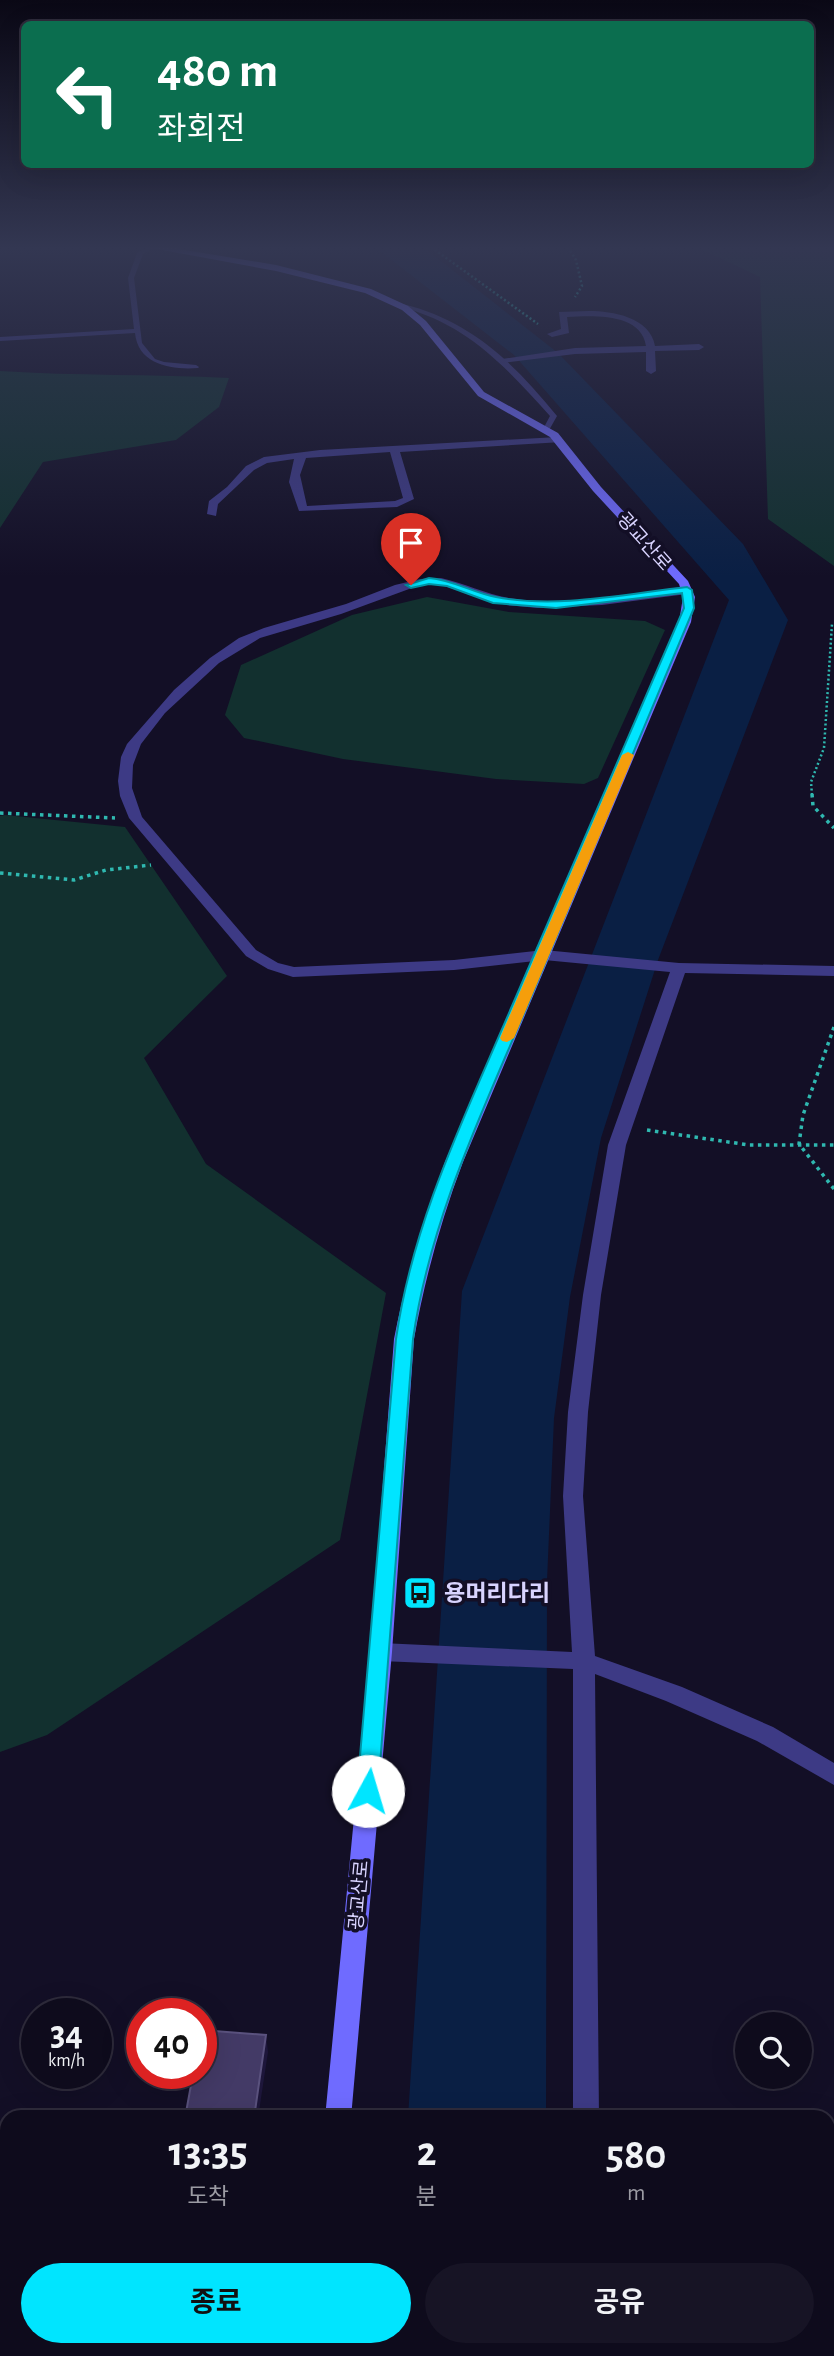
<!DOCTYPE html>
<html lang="ko">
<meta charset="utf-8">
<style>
body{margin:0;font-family:"Alegreya Sans","Noto Sans KR",sans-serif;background:#171425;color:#f1f3f6;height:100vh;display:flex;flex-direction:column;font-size:26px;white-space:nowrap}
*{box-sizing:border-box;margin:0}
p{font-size:23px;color:#9b9ba3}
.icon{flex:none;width:38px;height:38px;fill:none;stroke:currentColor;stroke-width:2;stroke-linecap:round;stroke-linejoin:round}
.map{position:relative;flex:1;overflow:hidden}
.details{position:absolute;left:0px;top:2110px;width:835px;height:247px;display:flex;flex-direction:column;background:#0e0b1c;border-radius:21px 21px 0 0;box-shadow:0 7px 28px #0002,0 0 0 2px #2e2b3b}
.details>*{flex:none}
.guide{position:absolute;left:21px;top:21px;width:793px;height:147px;border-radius:10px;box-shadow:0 7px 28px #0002,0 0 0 2px #2e2b3b;background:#0b6e4f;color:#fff;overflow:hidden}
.tools{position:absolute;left:735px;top:2012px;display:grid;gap:14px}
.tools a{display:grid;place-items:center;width:77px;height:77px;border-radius:50%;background:#0e0b1c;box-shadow:0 7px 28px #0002,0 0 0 2px #2e2b3b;font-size:35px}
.speed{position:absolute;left:21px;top:1998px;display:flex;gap:14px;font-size:35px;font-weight:700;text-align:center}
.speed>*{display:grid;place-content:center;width:91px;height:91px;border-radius:50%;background:#0e0b1c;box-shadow:0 7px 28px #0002,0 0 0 2px #2e2b3b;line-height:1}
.speed small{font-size:18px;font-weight:400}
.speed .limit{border:10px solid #d22;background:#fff;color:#111}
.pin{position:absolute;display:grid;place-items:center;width:60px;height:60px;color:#fff;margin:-72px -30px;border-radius:50% 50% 50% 0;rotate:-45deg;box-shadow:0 0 7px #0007}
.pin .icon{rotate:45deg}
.me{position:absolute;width:77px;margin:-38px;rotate:6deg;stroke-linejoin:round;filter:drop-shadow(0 0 5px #0008)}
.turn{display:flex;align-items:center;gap:24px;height:147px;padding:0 21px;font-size:32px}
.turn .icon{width:91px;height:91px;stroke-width:2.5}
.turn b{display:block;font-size:49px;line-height:60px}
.eta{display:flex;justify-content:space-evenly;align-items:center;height:119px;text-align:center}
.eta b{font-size:42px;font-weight:700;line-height:49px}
.primary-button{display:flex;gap:14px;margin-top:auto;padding:14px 21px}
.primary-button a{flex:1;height:80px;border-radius:42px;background:#00e5ff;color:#111;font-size:28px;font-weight:700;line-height:80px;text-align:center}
.primary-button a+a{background:#171425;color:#f1f3f6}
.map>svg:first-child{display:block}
</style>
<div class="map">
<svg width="834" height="2356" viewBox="0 0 834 2356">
<rect width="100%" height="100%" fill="#130f26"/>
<path fill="#12302f" d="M 697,247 L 834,247 L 834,566 L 768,519 L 760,277 Z
M 0,371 C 76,376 152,374 229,378 L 219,407 L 176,440 L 43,462 L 0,528 Z
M 427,597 L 509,612 L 645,621 L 665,630 L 598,778 L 584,784 L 496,779 L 343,759 L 244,738 L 225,715 L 241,665 L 352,615 Z
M 5,815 L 125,827 L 227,976 L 144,1058 L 206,1164 L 386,1293 L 340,1540 L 47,1735 L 0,1752 L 0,816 Z"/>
<path fill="#0a1f44" d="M 375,247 L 423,247 L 558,353 L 743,544 L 788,620 L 658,960 L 601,1138 L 570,1297 L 554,1418 L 547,1581 L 546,2117 L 408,2117 L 462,1291 L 729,600 L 514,355 Z
M 393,2350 L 546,2350 L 546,2356 L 393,2356 Z"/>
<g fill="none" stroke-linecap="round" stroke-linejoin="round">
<path stroke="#2fb8b0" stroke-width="2.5" stroke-dasharray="2 2.5" stroke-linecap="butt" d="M 431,247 L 538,324
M 568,247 L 576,260 L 582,286 L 575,297
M 812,795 L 811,782 L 824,748 L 832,624"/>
<path stroke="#2fb8b0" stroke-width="3.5" stroke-dasharray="3.5 4.5" stroke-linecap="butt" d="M 812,794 L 813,806 L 834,828
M 0,813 L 115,818
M 0,873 L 74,880 L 106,870 L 151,865
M 834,1027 L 803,1115 L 799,1144 L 834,1189
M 647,1130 L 749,1145 L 834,1145"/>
<path fill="#3d3a85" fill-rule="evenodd" d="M 148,247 L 154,248 L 143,254 L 134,278 L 142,343 L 155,359 L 164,362 L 196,365 L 199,367 L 198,368 C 172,370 138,365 135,333 L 0,341 L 0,337 L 134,329 L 128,278 L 137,253 Z
M 403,304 C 471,321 514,363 557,416 L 548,432 L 542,431 L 550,416 C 506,367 467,324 401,307 Z"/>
<path fill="#3d3a85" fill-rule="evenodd" d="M 589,311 C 612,311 650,317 655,346 L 699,344 L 704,347 L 699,350 L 655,351 L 656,371 L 651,374 L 646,371 L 646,352 L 575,354 L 501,363 L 496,360 L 575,348 L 646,346 C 641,312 592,316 567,317 L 569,333 L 552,337 L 547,334 L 561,329 L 559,312 Z
M 558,437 L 562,438 L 562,442 L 400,452 L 414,499 L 397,507 L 299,511 L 289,482 L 294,459 L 267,463 L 254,470 L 218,504 L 216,516 L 207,514 L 209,501 L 227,487 L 246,466 L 264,457 L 320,450 ZM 390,452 L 403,498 L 395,501 L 307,506 L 300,475 L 306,458 Z
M 441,578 C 464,583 486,594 509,598 C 567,608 630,594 687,586 L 693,590 L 687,594 L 602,605 L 538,608 L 506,605 L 441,585 L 420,585 L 341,614 L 260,638 L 219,663 L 165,713 L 141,744 L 133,765 L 132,788 L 142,817 L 256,950 L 278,963 L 294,967 L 454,960 L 544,950 L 679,963 L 834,966 L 834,976 L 685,973 L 626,1145 L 601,1295 L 588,1412 L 583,1496 L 595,1656 L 682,1687 L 773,1727 L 834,1763 L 834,1785 L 757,1741 L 666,1701 L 595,1674 L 599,2118 L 573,2118 L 573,1669 L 381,1661 L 373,1658 L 370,1652 L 373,1646 L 381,1643 L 572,1652 L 563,1496 L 568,1412 L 583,1295 L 608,1145 L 670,972 L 544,960 L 454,970 L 293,977 L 268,969 L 246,956 L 129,818 L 120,796 L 118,781 L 121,757 L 127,744 L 174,690 L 210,658 L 239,638 L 264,628 L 346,604 L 395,585 L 420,579 Z
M 575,2350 L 605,2350 L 605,2356 L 575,2356 Z"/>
<path fill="#6f6bff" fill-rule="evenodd" d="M 146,247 L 167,247 L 276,265 L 371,289 L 408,306 L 426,321 L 484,392 L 558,433 L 601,487 L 688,581 L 695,597 L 691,622 L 463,1162 C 441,1220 425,1278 414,1339 L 392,1652 L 351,2118 L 325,2118 L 370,1652 L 394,1339 C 406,1278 423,1220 445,1162 L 679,622 L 683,597 L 679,584 L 593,491 L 550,437 L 478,396 L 420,325 L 402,310 L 365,293 L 276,271 Z
M 302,2350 L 332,2350 L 332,2356 L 302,2356 Z"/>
</g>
<path fill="#1d163a" d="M 266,2035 L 268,2052 L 258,2118 L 254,2118 Z"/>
<path fill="#433a66" stroke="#5a527e" stroke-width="2" d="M 201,2030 L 266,2035 L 254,2118 L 185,2118 L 193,2074 L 201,2074 Z"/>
<linearGradient id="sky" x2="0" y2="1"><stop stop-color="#0a0815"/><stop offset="0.43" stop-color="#333752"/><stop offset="1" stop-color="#333752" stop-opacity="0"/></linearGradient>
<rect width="834" height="577" fill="url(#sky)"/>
<path fill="#00e5ff" stroke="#0095a6" stroke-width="2" d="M 429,578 C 454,580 473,593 496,597 C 558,609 625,594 687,587 L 692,590 L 694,608 C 639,740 583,872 528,1004 C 481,1115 430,1220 413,1339 L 378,1791 L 375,1797 L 368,1800 L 360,1797 L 357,1791 L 396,1339 C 413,1220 465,1116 512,1006 C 569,874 626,741 684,608 L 682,593 L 556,608 L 493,603 L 447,586 L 429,584 L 411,588 L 406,585 Z"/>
<path fill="#f59e0b" d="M 628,752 L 634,755 L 514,1038 L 507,1042 L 502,1041 L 500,1038 L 622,755 Z"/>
<defs>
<symbol id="bus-square" viewBox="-11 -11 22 22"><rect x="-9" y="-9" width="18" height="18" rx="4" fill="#00e5ff" stroke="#130f26"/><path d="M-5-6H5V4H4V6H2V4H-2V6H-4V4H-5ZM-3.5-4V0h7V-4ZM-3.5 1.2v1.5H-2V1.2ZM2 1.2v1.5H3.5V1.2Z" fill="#111"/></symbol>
</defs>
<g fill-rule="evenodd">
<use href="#bus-square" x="401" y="1574" width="38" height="38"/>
</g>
<g text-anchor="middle" stroke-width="7" stroke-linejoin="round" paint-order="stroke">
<g font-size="19" fill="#d9d4ff" stroke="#130f26">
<text transform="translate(645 541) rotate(48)" y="7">광교산로</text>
<text transform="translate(358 1895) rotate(-85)" y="7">광교산로</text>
</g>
<g font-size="23" font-weight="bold" fill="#d9d4ff" stroke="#130f26" text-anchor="start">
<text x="444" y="1601">용머리다리</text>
</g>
</g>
</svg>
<div class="tools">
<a><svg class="icon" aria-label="search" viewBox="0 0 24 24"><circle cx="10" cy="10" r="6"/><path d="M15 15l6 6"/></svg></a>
</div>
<div class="speed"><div>34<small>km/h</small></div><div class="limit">40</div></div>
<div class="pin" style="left:411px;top:585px;background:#d93025"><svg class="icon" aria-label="arrive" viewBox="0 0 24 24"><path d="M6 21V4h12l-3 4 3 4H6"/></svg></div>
<svg class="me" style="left:368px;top:1791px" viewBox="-20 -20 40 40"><circle r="19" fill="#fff"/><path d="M0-13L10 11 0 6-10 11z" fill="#00e5ff"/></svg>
<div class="guide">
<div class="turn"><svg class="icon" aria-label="left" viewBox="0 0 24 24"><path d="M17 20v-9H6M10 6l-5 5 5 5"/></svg><div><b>480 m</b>좌회전</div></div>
</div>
<section class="details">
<div class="eta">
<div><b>13:35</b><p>도착</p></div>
<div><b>2</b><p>분</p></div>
<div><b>580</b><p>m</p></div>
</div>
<div class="primary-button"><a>종료</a><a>공유</a></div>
</section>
</div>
